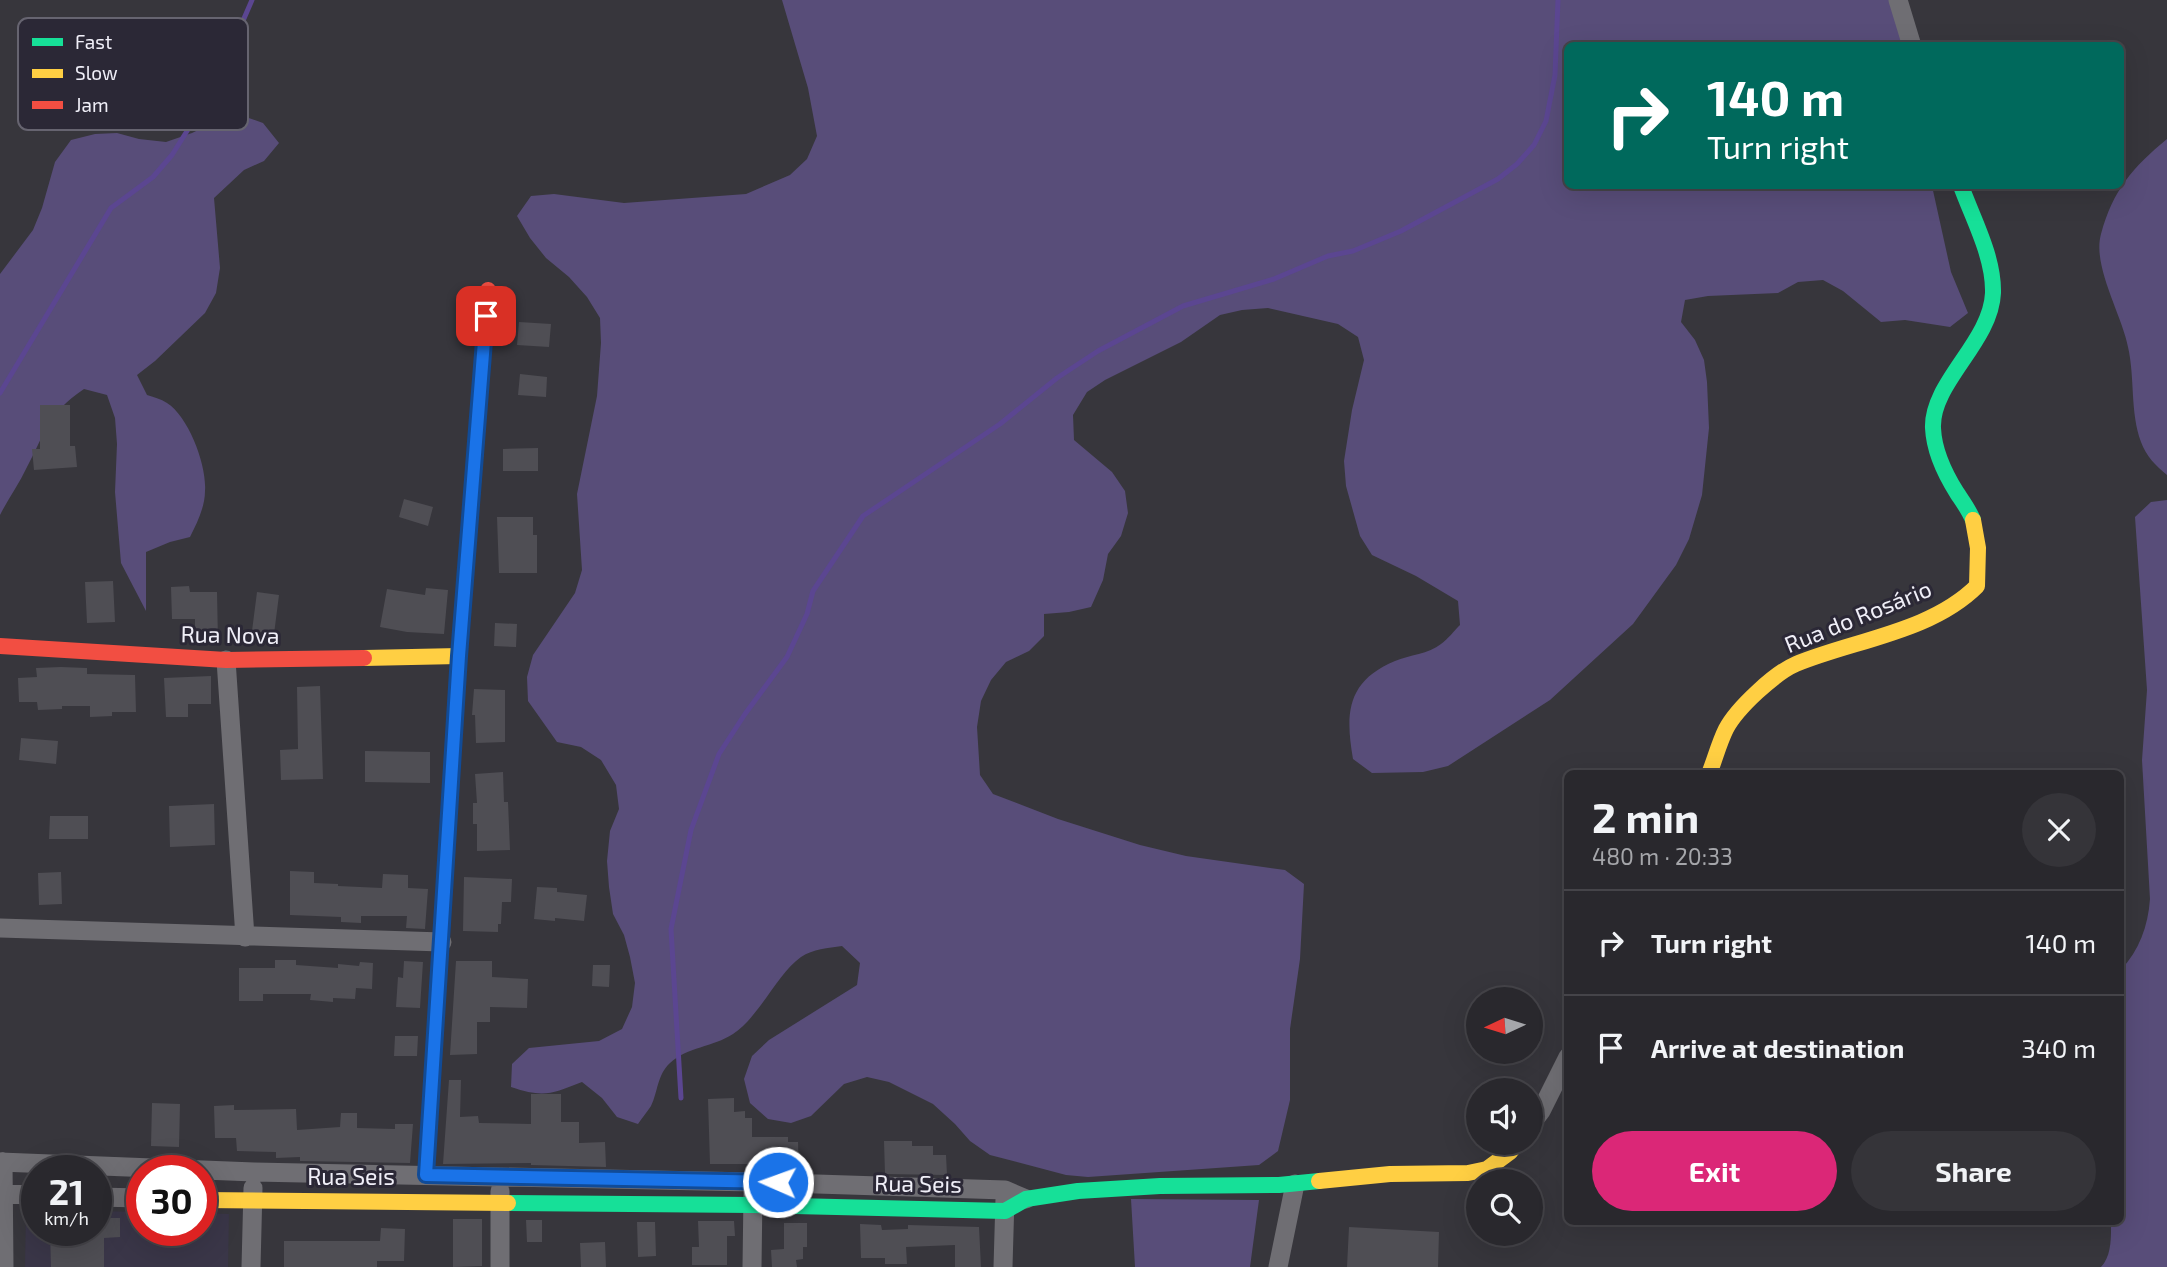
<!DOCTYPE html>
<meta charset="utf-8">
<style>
body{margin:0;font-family:"Exo 2",sans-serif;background:#353439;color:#f1f3f6;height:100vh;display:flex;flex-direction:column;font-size:26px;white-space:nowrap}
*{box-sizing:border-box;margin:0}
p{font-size:23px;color:#a5a6aa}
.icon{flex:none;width:38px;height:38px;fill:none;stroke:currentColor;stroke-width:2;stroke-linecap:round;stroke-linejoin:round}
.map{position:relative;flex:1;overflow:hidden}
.drawer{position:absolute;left:1564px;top:770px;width:560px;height:455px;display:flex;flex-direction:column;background:#29282d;border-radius:10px;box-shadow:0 7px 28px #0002,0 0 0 2px #454449}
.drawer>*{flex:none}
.banner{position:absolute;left:1564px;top:42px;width:560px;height:147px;border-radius:10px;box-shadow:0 7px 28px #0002,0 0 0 2px #454449;background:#00695c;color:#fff;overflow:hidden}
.needle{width:46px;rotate:266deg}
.buttons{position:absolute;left:1466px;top:987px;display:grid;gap:14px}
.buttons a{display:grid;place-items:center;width:77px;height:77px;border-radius:50%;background:#29282d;box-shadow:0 7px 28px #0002,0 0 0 2px #454449;font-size:35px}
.speed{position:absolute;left:21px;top:1155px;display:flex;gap:14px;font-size:35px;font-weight:700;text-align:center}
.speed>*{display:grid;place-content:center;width:91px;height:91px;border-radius:50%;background:#29282d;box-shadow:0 7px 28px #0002,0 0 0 2px #454449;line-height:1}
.speed small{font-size:18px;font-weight:400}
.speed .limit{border:10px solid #d22;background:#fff;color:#111}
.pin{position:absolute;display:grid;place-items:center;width:60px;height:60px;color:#fff;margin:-30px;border-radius:14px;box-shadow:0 4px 10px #0006}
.me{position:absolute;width:77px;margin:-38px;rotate:272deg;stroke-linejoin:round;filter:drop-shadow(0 0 5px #0008)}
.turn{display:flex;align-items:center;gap:24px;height:147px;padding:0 28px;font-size:32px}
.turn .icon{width:91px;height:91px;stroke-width:2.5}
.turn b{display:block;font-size:49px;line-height:60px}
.round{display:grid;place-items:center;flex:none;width:74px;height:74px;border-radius:37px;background:#353439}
.overview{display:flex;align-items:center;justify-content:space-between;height:119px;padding:0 28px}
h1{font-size:42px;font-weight:700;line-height:52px}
.action{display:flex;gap:14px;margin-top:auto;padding:14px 28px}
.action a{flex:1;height:80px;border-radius:42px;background:#db2777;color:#fff;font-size:28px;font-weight:700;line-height:80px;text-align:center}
.action a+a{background:#353439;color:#f1f3f6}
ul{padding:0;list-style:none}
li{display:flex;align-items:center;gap:21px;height:105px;padding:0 28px;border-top:2px solid #454449}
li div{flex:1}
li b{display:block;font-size:26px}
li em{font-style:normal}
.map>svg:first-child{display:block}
</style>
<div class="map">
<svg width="2167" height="1267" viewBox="0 0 2167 1267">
<rect width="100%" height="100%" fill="#37363c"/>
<path fill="#3a3648" d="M 26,1210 L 37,1210 L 37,1230 L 96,1230 L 96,1211 L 142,1212 L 142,1230 L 201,1230 L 201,1213 L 229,1214 L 228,1267 L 25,1267 Z"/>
<path fill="#584d79" d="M 782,0 L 1890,0 L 1904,45 L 1568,46 L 1568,186 L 1932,186 L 1951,272 L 1968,313 L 1950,327 L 1905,320 L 1881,322 L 1843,291 L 1823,280 L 1798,282 L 1778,293 L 1708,296 L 1685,300 L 1681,322 L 1695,340 L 1704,360 L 1707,382 L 1709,428 L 1702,495 L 1689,539 L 1676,565 L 1633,624 L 1550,700 L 1448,766 L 1423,772 L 1372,773 L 1353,759 C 1345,713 1347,681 1395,661 C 1409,655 1429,654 1441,644 C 1448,639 1454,631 1460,625 L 1458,601 L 1416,576 L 1372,555 L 1360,536 L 1346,486 L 1344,461 L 1352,410 L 1364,360 L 1358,337 L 1338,324 L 1268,308 L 1242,310 L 1220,315 L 1181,342 L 1105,380 L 1087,392 L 1073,415 L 1074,440 L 1112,472 L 1125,491 L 1128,513 L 1121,536 L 1108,554 L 1103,580 L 1091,607 L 1069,612 L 1044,614 L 1044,636 L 1029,651 L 1006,662 L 991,680 L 981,701 L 977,727 L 980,775 L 993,794 L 1058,819 L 1140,845 L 1186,856 L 1285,870 L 1304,884 L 1300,959 L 1290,1029 L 1290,1100 L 1278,1151 L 1259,1165 L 1088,1177 L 1066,1175 L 990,1155 L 970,1141 L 955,1124 L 933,1104 L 889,1082 L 867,1077 L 844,1084 L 811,1116 L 791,1123 L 768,1119 L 750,1103 L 744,1079 L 752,1056 L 769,1040 L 857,985 L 860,963 L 842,946 C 828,948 813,949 801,957 C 777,974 760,1016 733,1034 C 713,1047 687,1047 670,1063 C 657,1075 658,1092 651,1106 C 647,1112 642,1118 638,1124 L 617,1117 L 602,1098 L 582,1082 C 551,1094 544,1098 511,1087 L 512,1064 L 529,1048 L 599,1041 L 622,1029 L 632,1007 L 635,983 L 630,957 L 624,935 L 613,914 L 609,887 L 607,861 L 610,831 L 619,809 L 616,785 L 601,760 L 581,747 L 557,742 L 528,701 L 527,677 L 533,655 L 575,593 L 582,570 L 577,494 L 597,396 L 601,343 L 600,318 L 587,297 L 569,277 L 546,258 L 530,238 L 517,216 L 531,196 L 554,194 L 624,203 L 746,194 L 790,175 L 807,159 L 817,136 L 808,88 Z
M 240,115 L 263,123 L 279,143 L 264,161 L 244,170 L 214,198 L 220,268 L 216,293 L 205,313 L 155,361 L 137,375 L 147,395 C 153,397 161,399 167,403 C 189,417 207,466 205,491 C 205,507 197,523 190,537 L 170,542 L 146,552 L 146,611 L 121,563 L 115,492 L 117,444 L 115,418 L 107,395 L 84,389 C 46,415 47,430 27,467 C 19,484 8,499 0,515 L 0,274 L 33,230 L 42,208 L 55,162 L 71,140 L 95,134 L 117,133 L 139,139 L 166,142 L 192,133 L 215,122 Z
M 2167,139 L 2167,475 C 2156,466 2146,456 2141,442 C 2130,412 2135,378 2128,347 C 2122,315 2092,266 2101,234 C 2113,190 2133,167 2167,139 Z
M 2167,500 L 2167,1267 L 2101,1267 C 2112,1256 2111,1236 2111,1222 L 2121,1222 L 2121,970 C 2139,950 2148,927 2150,899 L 2142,760 L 2147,690 L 2135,517 L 2151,502 Z
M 1131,1199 L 1259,1200 L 1250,1267 L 1135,1267 Z"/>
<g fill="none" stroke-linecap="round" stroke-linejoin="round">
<path stroke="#5b4691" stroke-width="5" d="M 0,393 L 111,208 L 153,177 L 172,155 L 202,107 L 226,60 L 252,0
M 681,1098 L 671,929 L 691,830 L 719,754 L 745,714 L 787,657 L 807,614 L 813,591 L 863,516 L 1000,424 L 1057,378 L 1098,351 L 1183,306 L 1274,279 L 1328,256 L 1353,251 L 1401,231 L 1498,179 L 1517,164 L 1534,145 L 1546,121 L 1555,75 L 1558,0"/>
</g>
<path fill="#4f4e54" d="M 519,322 L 551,324 L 549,347 L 517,345 Z
M 520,374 L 547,377 L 546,397 L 518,395 Z
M 40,405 L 70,405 L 70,446 L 75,446 L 77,467 L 34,470 L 32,449 L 40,449 Z
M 538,448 L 538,471 L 503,471 L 503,449 Z
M 404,499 L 433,507 L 428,526 L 399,517 Z
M 497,517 L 533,517 L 533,535 L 537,535 L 537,573 L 499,573 Z
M 113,581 L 115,622 L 87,623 L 85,582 Z
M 189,586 L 190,592 L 217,592 L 218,641 L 195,641 L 195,619 L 172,619 L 171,587 Z
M 426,588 L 448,590 L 444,634 L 407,632 L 380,627 L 387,589 L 425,595 Z
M 257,592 L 279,595 L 274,634 L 252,631 Z
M 495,623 L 517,624 L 516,647 L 494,646 Z
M 61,667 L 87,668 L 87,674 L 135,675 L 136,712 L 112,712 L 112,716 L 90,717 L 90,706 L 62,706 L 62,709 L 38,710 L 37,702 L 19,702 L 18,678 L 37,677 L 36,668 Z
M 211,676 L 211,704 L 188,704 L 188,717 L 166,717 L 164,678 Z
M 320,686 L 323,779 L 281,780 L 280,750 L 298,749 L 297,687 Z
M 474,689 L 505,690 L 505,742 L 476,743 L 475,715 L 472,715 Z
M 21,738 L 58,741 L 56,764 L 19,760 Z
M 365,751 L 430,752 L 430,783 L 365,782 Z
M 503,772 L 504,802 L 508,802 L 510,850 L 477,851 L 477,824 L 473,824 L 473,803 L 477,803 L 475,774 Z
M 214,804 L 215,845 L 170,847 L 169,806 Z
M 50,816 L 88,816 L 88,839 L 49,839 Z
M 290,871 L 314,872 L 314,883 L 338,884 L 338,886 L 382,888 L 383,874 L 408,875 L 408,888 L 428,889 L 425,929 L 406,928 L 407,916 L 361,916 L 361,923 L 341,922 L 341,917 L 290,915 Z
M 61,872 L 62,904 L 39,905 L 38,873 Z
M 464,877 L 512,879 L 511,902 L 502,902 L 501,924 L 498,924 L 498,932 L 463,931 Z
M 537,887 L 557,888 L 557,892 L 587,895 L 584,921 L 555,918 L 555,921 L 534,919 Z
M 275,960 L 296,960 L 296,965 L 338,968 L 338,964 L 359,966 L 360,962 L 373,963 L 372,989 L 356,988 L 355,999 L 333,998 L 333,1002 L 310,1000 L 311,994 L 263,994 L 263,1001 L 239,1001 L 239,968 L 275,968 Z
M 404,961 L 423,962 L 420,1008 L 396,1007 L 398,977 L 403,978 Z
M 456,961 L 492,961 L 492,977 L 528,979 L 527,1008 L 490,1007 L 490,1022 L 477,1022 L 477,1054 L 450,1055 Z
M 593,965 L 610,965 L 609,987 L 592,986 Z
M 395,1036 L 418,1036 L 417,1056 L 394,1056 Z
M 449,1080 L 461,1080 L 460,1117 L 478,1116 L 479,1123 L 531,1124 L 531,1094 L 561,1094 L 561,1122 L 579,1122 L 579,1143 L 605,1142 L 606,1167 L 531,1165 L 531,1163 L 443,1164 Z
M 734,1098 L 734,1112 L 745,1111 L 745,1118 L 752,1118 L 752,1137 L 788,1137 L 788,1142 L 798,1142 L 799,1171 L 759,1170 L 759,1164 L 710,1164 L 708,1099 Z
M 152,1103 L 180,1104 L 179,1147 L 151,1146 Z
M 234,1105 L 234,1110 L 296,1109 L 297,1130 L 340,1127 L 341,1113 L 357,1113 L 357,1128 L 395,1129 L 395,1124 L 413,1124 L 410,1163 L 300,1161 L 300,1157 L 276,1158 L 276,1152 L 237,1151 L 236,1138 L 215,1138 L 214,1106 Z
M 884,1141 L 912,1141 L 912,1146 L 933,1146 L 933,1155 L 946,1155 L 947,1175 L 885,1174 Z
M 96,1218 L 120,1218 L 120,1237 L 104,1238 L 104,1267 L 51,1267 L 50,1230 L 96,1230 Z
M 453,1219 L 482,1219 L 482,1266 L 453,1267 Z
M 526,1220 L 542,1220 L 542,1242 L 527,1242 Z
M 698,1221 L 734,1221 L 735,1236 L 727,1236 L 727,1265 L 692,1265 L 692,1247 L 699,1247 Z
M 637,1222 L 655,1222 L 656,1256 L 638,1257 Z
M 784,1223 L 807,1223 L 807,1247 L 803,1247 L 803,1259 L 796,1260 L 797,1267 L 772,1267 L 771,1250 L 784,1249 Z
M 860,1224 L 881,1225 L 882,1230 L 908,1229 L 908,1225 L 979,1227 L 981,1267 L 955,1267 L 955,1245 L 906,1247 L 907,1264 L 885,1264 L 885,1258 L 861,1258 Z
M 1349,1227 L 1439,1232 L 1438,1267 L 1347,1267 Z
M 381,1228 L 405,1229 L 404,1261 L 377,1261 L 377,1267 L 284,1267 L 284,1241 L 380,1241 Z
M 605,1242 L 606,1267 L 581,1267 L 580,1243 Z"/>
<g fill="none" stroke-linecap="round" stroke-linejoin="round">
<path stroke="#6f6e73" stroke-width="19" d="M 1898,0 L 1912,46
M 226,660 L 245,937
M 0,928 L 442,942
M 1531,1124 L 1541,1111 L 1568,1057
M 0,1162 L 254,1172 L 753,1182 L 1005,1190 L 1026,1199
M 3,1162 L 4,1267
M 500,1191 L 500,1267
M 0,1194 L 37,1195
M 96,1197 L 142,1198
M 251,1267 L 253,1188
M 752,1267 L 753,1193
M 1003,1267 L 1005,1198
M 1278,1267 L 1295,1184"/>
<path stroke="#16e098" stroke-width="16" d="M 1961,186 C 1973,219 1994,257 1993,293 C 1991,342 1931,383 1933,428 C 1934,451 1945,474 1957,493 C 1963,502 1969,510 1973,520
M 426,1175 L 459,656 L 475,458
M 508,1203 L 753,1205 L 1005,1211 L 1026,1199 L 1078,1191 L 1160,1186 L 1279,1185 L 1319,1181"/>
<path stroke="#ffcf43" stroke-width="16" d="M 364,658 L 459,656
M 1709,774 C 1715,759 1719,743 1726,729 C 1737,708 1775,673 1796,664 C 1854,640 1931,632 1977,586 L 1978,548 L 1973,520
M 1319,1181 L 1390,1174 L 1468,1173 L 1487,1169 L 1510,1152 L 1517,1143
M 201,1200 L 508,1203"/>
<path stroke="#f24e42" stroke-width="16" d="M 475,458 L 488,290
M 0,646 L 226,660 L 364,658"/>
</g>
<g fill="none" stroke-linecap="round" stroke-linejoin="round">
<defs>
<path id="route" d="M 486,316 L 459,656 L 426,1175 L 778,1182"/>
</defs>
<use href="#route" stroke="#114b97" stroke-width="18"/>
<use href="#route" stroke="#1a73e8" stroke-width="12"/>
</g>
<g text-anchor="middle" stroke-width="6" stroke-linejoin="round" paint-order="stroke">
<g font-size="23" fill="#f0eff8" stroke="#2b2836">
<text transform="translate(1858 617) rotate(-22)" y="8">Rua do Rosário</text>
<text transform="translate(230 635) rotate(1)" y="8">Rua Nova</text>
<text x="351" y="1185">Rua Seis</text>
<text transform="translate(918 1184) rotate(1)" y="8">Rua Seis</text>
</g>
</g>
<rect x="18" y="18" width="230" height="112" rx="10" fill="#2b2836" stroke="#666470" stroke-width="2"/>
<rect x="32" y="38" width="31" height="8" fill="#16e098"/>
<rect x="32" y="69" width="31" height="9" fill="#ffcf43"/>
<rect x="32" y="101" width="31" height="8" fill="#f24e42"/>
<g font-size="19" fill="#f0eff8">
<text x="75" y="49">Fast</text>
<text x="75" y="80">Slow</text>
<text x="75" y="112">Jam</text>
</g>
</svg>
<div class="buttons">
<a><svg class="needle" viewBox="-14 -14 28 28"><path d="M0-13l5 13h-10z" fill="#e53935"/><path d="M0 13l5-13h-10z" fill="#a5a6aa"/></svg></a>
<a><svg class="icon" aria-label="sound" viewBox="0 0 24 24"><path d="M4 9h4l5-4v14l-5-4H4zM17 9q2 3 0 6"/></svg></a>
<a><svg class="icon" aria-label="search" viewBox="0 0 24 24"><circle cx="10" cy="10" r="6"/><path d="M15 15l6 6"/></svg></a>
</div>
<div class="speed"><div>21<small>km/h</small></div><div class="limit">30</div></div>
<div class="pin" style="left:486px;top:316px;background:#d93025"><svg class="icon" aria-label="arrive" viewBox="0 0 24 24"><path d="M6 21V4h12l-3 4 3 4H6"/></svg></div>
<svg class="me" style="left:778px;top:1182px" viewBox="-20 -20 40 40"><circle r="17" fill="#1a73e8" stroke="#fff" stroke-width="3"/><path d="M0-11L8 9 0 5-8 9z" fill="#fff"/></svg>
<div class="banner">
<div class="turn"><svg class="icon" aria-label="right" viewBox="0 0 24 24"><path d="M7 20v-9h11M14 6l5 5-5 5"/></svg><div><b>140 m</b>Turn right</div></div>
</div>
<section class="drawer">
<div class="overview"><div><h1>2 min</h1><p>480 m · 20:33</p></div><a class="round"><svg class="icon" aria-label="close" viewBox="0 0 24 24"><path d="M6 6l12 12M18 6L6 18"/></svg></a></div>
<ul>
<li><svg class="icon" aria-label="right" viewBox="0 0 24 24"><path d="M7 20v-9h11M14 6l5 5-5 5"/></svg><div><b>Turn right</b></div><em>140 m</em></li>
<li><svg class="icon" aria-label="arrive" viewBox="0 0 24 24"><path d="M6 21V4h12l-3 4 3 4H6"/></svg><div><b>Arrive at destination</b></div><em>340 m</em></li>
</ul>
<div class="action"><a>Exit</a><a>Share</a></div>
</section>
</div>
